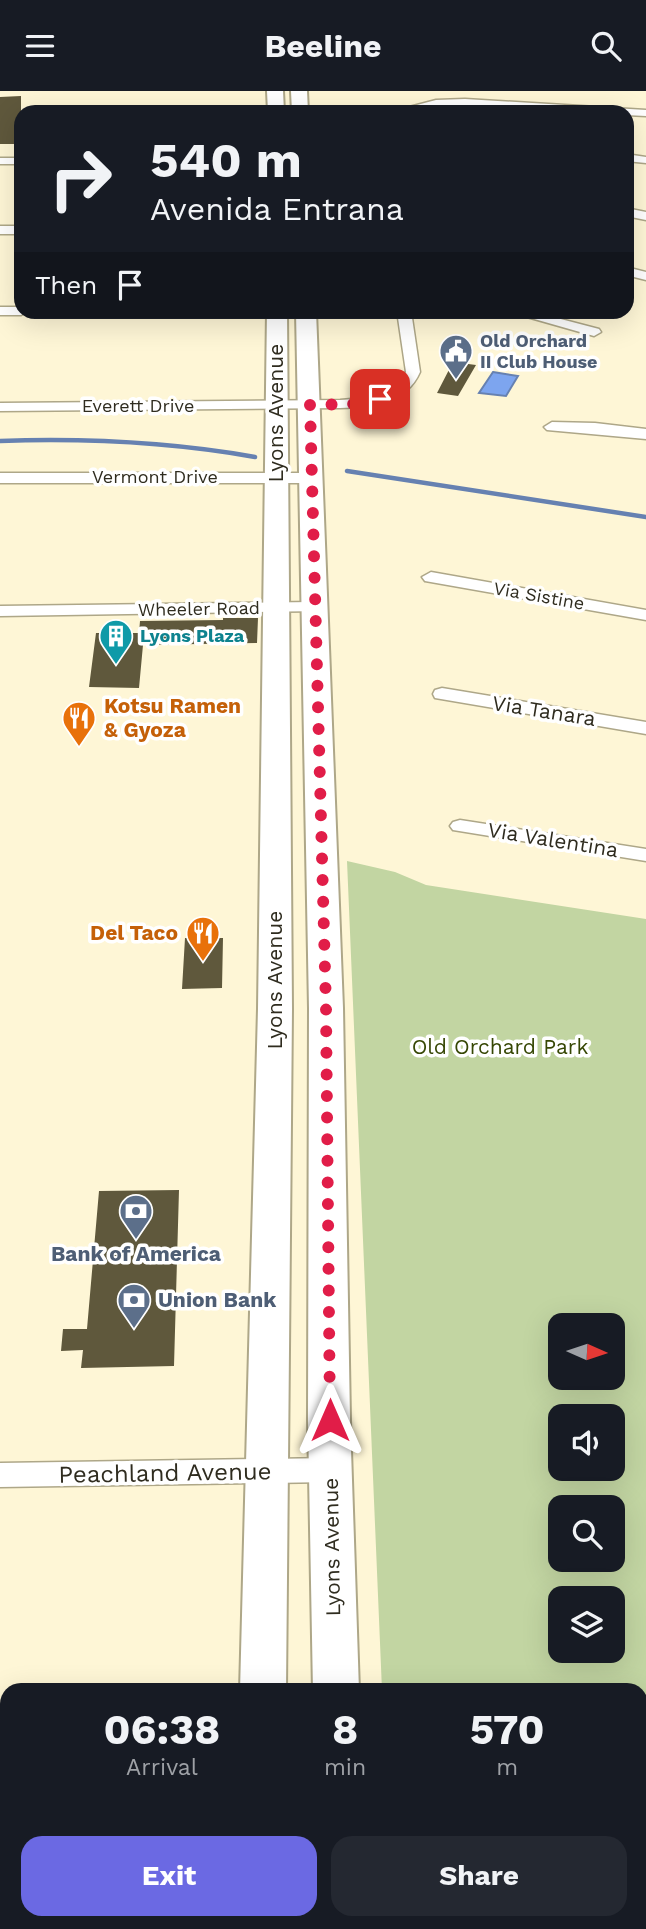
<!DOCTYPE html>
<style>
body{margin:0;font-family:"Work Sans",sans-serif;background:#242831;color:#f1f3f6;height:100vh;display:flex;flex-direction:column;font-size:26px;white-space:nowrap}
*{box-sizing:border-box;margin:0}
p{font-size:23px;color:#9ea1a6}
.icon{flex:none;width:38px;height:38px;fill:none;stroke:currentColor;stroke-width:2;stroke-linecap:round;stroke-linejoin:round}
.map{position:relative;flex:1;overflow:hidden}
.sheet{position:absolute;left:0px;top:1592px;width:648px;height:247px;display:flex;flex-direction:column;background:#171b24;border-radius:21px 21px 0 0;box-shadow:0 7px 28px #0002}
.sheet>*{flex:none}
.top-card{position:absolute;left:14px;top:14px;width:620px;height:214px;border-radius:21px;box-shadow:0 7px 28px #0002;background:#171b24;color:#f1f3f6;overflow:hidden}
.needle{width:46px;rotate:93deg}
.controls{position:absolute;left:548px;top:1222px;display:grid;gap:14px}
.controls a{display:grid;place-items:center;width:77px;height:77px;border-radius:14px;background:#171b24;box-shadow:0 7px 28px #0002;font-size:35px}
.pin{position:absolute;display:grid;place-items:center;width:60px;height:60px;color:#fff;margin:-30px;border-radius:14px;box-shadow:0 4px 10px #0006}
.me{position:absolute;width:77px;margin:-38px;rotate:0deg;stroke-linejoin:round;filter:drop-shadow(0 0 5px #0008)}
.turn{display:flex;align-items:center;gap:24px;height:147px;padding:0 21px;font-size:32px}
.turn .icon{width:91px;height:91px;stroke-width:2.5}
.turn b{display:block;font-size:49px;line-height:60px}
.then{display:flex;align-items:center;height:66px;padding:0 21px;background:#0003;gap:14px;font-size:26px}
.eta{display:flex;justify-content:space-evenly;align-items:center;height:119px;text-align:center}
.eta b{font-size:42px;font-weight:700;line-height:49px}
.primary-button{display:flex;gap:14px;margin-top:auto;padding:14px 21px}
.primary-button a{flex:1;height:80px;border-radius:21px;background:#6b69e3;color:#fff;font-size:28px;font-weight:700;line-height:80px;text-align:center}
.primary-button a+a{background:#242831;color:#f1f3f6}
header{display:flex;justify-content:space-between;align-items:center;height:91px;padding:0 21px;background:#171b24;font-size:32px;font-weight:700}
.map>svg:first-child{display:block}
</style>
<header><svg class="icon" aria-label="menu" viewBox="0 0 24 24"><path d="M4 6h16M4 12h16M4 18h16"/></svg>Beeline<svg class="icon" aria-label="search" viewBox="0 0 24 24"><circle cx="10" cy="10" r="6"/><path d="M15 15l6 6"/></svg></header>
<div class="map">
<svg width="646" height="1838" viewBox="0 0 646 1838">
<rect width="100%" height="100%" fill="#fef6d6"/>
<path fill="#c2d5a2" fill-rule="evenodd" d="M 347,770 L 395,781 L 426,794 L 646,828 L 646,1702 L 641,1703 L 640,1600 L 382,1599 ZM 560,1234 L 612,1234 L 612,1286 L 560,1286 ZM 560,1325 L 612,1325 L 612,1377 L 560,1377 ZM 560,1416 L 612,1416 L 612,1468 L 560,1468 ZM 560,1507 L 612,1507 L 612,1559 L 560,1559 Z"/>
<path fill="#7da5ef" stroke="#6681b1" stroke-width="2" d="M 493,281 L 518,285 L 506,305 L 479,302 Z"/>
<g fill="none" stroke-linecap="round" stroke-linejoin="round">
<path stroke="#6681b1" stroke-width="4.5" d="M 0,350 C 86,347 170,351 255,366
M 347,380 L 646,426"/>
</g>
<path fill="#5f583c" d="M 21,5 L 21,53 L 0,53 L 0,6 Z
M 453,271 L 476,274 L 458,305 L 437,302 Z
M 223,527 L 258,527 L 257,552 L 143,554 L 139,597 L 89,596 L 96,542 L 139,542 L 140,530 L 223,529 Z
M 185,847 L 223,847 L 222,897 L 182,898 Z
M 179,1099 L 174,1275 L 81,1277 L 83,1259 L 61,1260 L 63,1238 L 87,1238 L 99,1100 Z"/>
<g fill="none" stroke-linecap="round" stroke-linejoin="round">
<defs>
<path id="street" d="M 465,8 L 646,19 L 646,25 L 626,24 L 626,21 L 576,21 L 465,14 L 390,21 L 436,9 Z
M 626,63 L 646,66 L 646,72 L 626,70 Z
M 0,67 L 21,67 L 21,73 L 0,73 Z
M 626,117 L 646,121 L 646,129 L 626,125 Z
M 0,135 L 21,135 L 21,143 L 0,143 Z
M 626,176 L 646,181 L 646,189 L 626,184 Z
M 0,216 L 21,216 L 21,220 L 27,220 L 21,224 L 0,224 Z
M 397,220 L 411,220 L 420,281 C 406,313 372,316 340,317 L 0,320 L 0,312 L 340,309 C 365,307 394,307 406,281 Z
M 506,220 L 530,220 L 599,238 L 601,241 L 594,245 Z
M 552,331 L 595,332 L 646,338 L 646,348 L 547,339 L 544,336 Z
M 0,382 L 310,382 L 318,387 L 310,392 L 0,392 Z
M 431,481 L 646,519 L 646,529 L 425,490 L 422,486 Z
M 314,511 L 323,516 L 320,520 L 0,525 L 0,515 Z
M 442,597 L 646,631 L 646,643 L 435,607 L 433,603 L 435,599 Z
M 460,729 L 646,758 L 646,770 L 453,739 L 450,735 L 453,731 Z
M 330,1367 L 340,1371 L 344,1379 L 340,1387 L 330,1391 L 0,1396 L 0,1372 Z
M 646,1720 L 646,1752 L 640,1754 L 640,1722 Z
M 646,1776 L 646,1810 L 640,1812 L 640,1778 Z"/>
<path id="secondary" d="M 267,0 L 283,0 L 284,21 L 268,21 Z
M 291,0 L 307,0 L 308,21 L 292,21 Z
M 267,220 L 287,220 L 292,918 L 286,1600 L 240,1600 L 258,918 Z
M 296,220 L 316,220 L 343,917 L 350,1329 L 359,1600 L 313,1600 L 308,1329 L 309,917 Z
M 241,1832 L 291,1832 L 291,1838 L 241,1838 Z
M 318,1832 L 368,1832 L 368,1838 L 318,1838 Z"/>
</defs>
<use href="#street" stroke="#aea788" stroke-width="3"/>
<use href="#secondary" stroke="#aea788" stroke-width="4"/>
<use href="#street" fill="#fff" fill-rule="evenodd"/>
<use href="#secondary" fill="#fff" fill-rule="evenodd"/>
</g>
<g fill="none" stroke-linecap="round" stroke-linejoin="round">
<path stroke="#e11d48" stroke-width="12" stroke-dasharray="0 21.6" d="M 330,1329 L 326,917 L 310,314 L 353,313 L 380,308"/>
</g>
<defs>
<symbol id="civic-pin" viewBox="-11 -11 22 30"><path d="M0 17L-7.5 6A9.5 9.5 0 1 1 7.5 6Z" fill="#5c6f8a" stroke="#fff"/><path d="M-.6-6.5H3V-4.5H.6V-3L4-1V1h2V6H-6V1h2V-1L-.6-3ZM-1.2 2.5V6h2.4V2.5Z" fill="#fff"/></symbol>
<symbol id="building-pin" viewBox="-11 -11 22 30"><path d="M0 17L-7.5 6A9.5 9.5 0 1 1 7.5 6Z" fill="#0f9aa8" stroke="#fff"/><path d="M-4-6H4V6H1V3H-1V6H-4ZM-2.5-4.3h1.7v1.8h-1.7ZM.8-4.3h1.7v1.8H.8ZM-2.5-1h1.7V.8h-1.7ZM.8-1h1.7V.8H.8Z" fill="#fff"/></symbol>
<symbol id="restaurant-pin" viewBox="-11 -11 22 30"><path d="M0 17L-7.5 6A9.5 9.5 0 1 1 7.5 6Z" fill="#e8710a" stroke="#fff"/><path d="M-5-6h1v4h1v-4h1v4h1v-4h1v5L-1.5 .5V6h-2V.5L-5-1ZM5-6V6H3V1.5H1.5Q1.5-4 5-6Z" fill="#fff"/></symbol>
<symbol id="bank-pin" viewBox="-11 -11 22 30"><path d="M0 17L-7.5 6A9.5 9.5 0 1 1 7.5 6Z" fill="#5c6f8a" stroke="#fff"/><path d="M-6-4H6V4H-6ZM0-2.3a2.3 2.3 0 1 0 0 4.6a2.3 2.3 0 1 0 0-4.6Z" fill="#fff"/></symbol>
</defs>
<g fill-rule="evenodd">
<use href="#civic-pin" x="437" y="241" width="38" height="52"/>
<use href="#building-pin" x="97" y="526" width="38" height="52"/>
<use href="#restaurant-pin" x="60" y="608" width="38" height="52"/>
<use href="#restaurant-pin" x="184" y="823" width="38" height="52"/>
<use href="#bank-pin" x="117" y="1101" width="38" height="52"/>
<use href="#bank-pin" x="115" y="1190" width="38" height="52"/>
</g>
<g text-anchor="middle" stroke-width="7" stroke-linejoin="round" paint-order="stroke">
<g font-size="18" font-weight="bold" fill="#4e5e75" stroke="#fff" text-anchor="start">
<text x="480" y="256">Old Orchard<tspan x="480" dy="21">II Club House</tspan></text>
</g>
<g font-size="18" fill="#2f2c1f" stroke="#fff">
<text x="138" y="321">Everett Drive</text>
<text x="155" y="392">Vermont Drive</text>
<text transform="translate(539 505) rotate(10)" y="6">Via Sistine</text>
<text transform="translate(199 518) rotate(-1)" y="6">Wheeler Road</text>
</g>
<g font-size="18" font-weight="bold" fill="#0d838f" stroke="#fff" text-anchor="start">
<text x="140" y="551">Lyons Plaza</text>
</g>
<g font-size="21" fill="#2f2c1f" stroke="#fff">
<text transform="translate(276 322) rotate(-90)" y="7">Lyons Avenue</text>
<text transform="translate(544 620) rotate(9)" y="7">Via Tanara</text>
<text transform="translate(553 749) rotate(9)" y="7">Via Valentina</text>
<text transform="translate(275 889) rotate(-90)" y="7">Lyons Avenue</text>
<text transform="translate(332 1456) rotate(-91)" y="7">Lyons Avenue</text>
</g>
<g font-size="21" font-weight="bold" fill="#c56008" stroke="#fff" text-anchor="start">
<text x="104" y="622">Kotsu Ramen<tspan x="104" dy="24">&amp; Gyoza</tspan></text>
<text x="178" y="849" text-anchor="end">Del Taco</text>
</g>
<g font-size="21" fill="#364704" stroke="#fff">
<text x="500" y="963">Old Orchard Park</text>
</g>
<g font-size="21" font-weight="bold" fill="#4e5e75" stroke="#fff">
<text x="136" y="1170">Bank of America</text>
<text x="158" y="1216" text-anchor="start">Union Bank</text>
</g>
<g font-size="24" fill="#2f2c1f" stroke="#fff">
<text transform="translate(165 1382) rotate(-1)" y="8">Peachland Avenue</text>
</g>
</g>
</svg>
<div class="controls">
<a><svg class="needle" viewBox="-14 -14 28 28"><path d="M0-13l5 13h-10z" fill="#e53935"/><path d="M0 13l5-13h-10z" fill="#9ea1a6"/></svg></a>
<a><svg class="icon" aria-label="sound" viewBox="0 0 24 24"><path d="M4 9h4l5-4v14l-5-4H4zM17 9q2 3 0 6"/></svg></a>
<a><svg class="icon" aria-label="search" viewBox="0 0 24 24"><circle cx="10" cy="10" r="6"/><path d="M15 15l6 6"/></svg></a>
<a><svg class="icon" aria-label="layers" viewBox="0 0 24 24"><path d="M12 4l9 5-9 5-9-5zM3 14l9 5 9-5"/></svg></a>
</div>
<div class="pin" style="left:380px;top:308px;background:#d93025"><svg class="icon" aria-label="arrive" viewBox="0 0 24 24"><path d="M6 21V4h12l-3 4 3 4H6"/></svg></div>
<svg class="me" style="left:330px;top:1329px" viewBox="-20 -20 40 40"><path d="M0-17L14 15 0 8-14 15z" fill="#e11d48" stroke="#fff" stroke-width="4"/></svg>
<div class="top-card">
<div class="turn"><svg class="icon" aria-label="right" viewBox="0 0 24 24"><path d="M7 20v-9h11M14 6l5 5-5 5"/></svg><div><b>540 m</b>Avenida Entrana</div></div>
<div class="then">Then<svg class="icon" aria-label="arrive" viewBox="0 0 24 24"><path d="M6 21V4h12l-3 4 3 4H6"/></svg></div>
</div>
<section class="sheet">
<div class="eta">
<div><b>06:38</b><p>Arrival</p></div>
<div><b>8</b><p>min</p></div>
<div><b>570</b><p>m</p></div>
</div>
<div class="primary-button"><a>Exit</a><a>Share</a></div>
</section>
</div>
